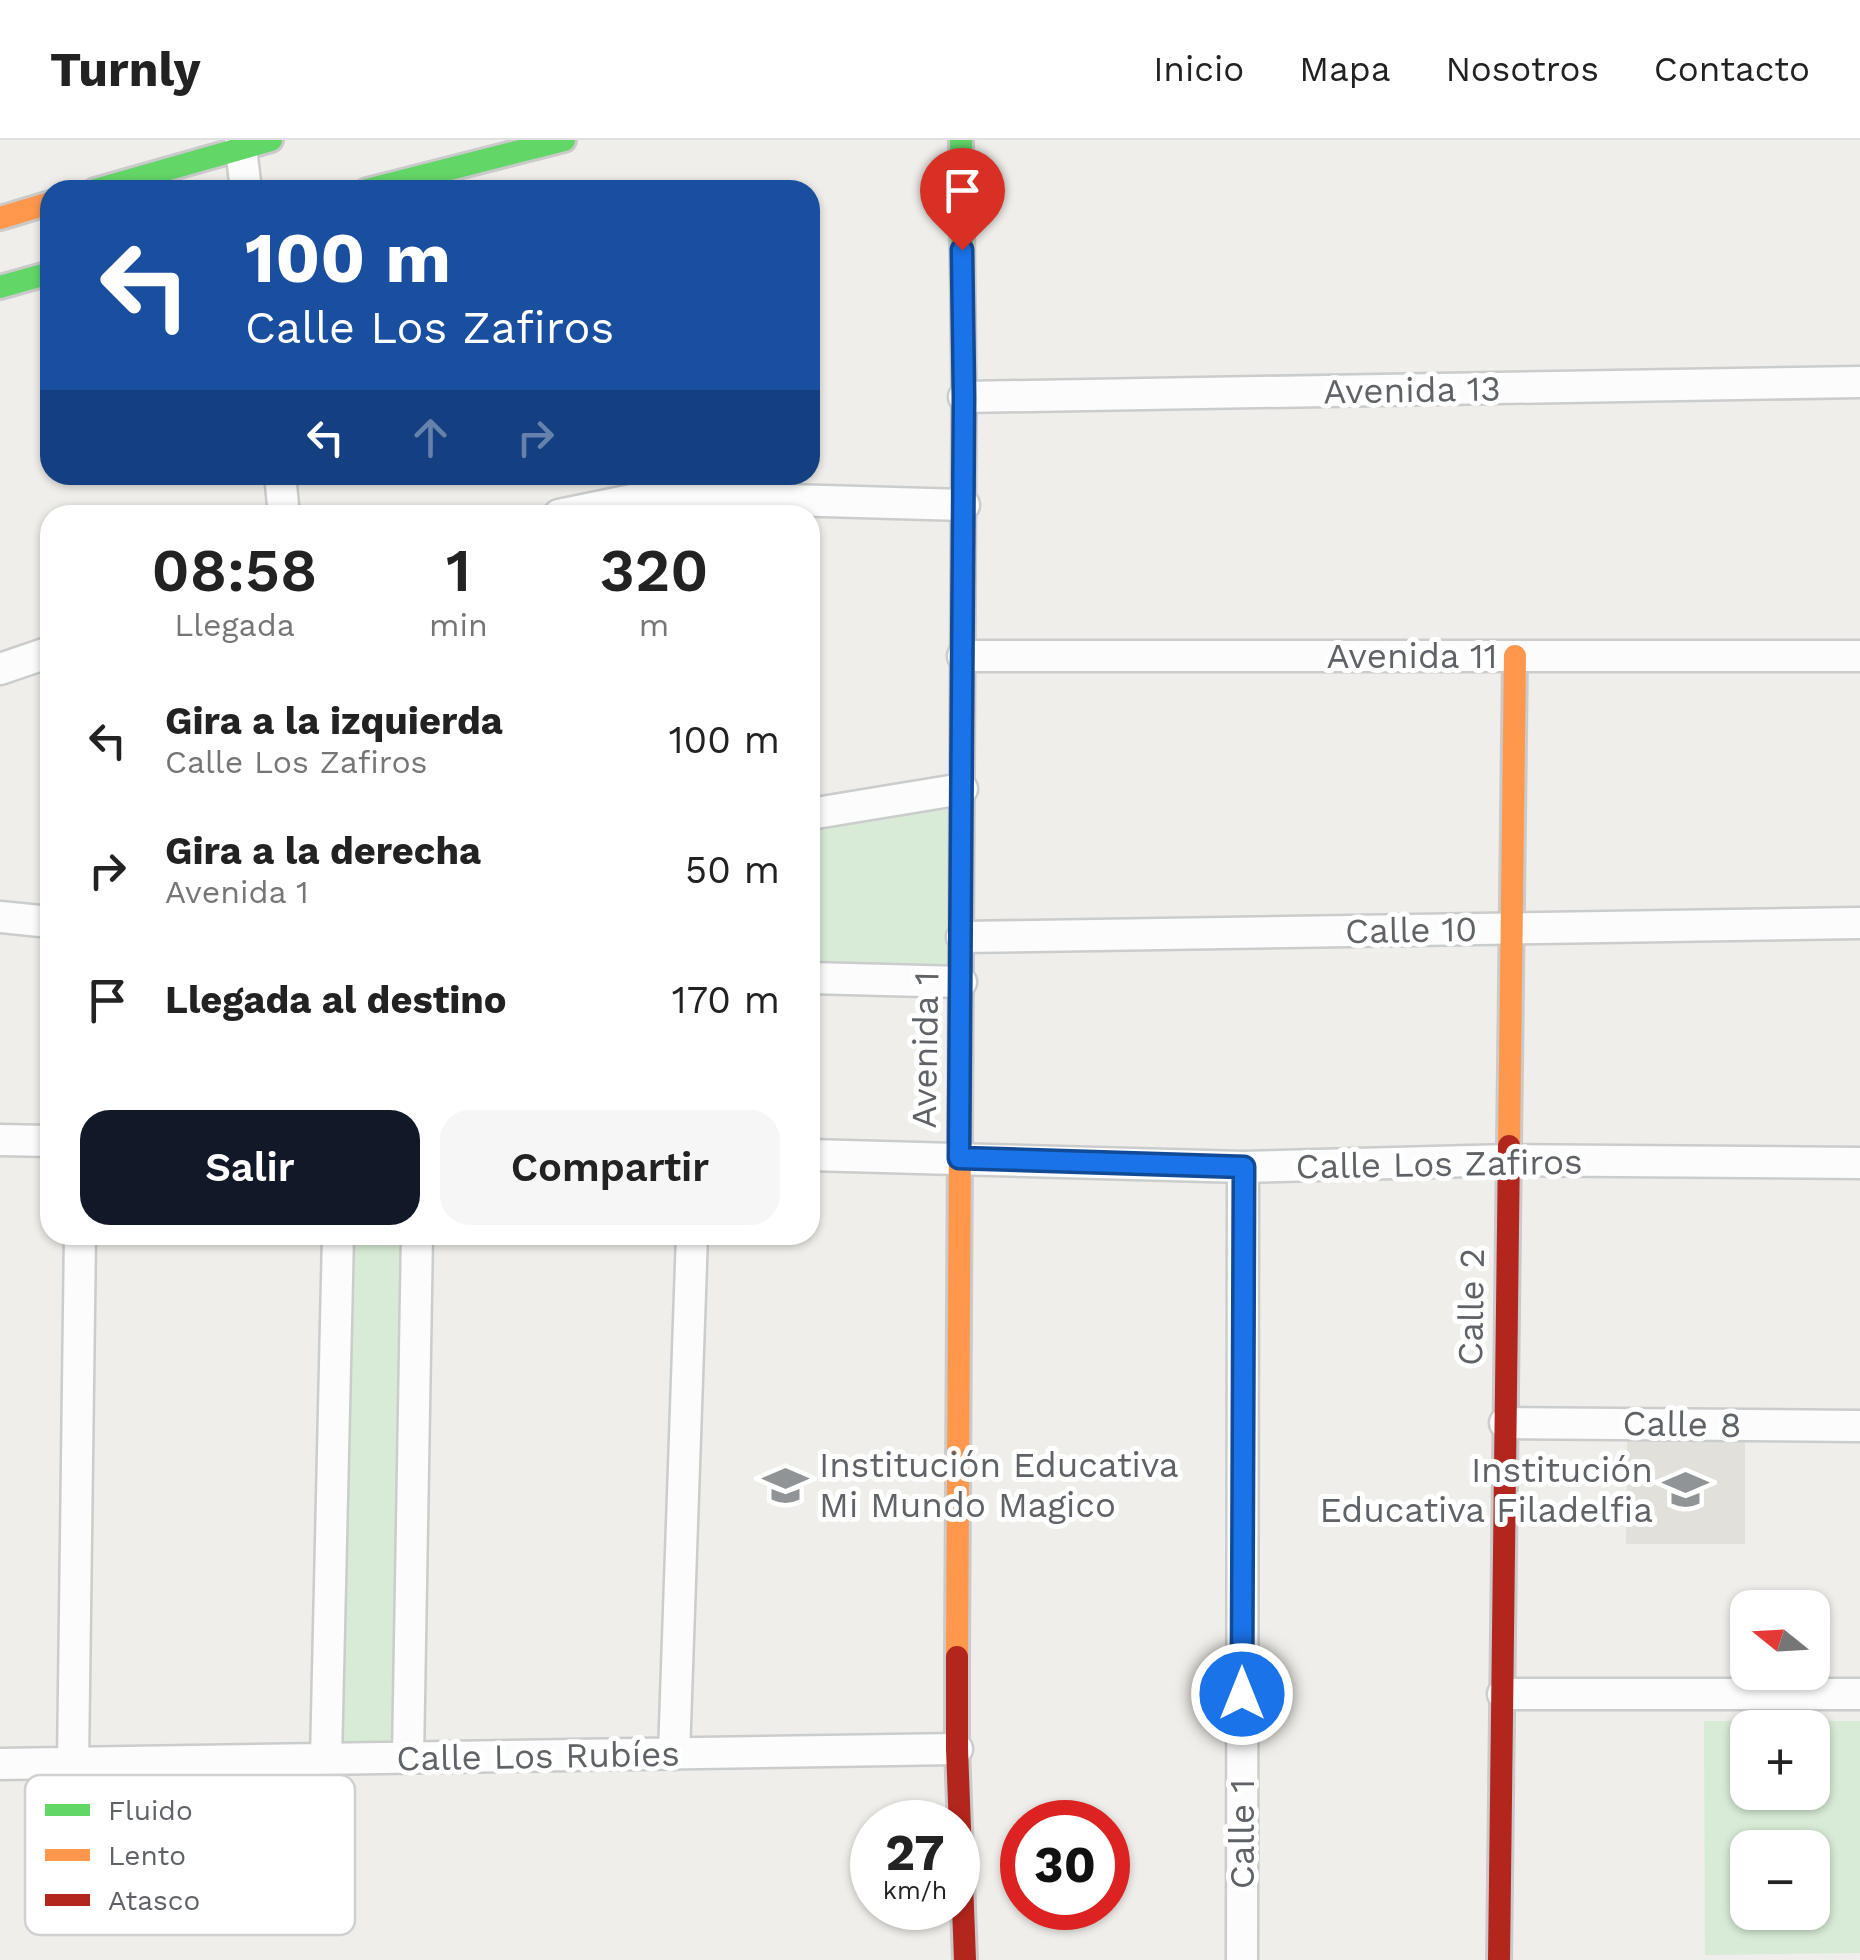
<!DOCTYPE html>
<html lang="es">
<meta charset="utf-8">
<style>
body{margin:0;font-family:"Work Sans",sans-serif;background:#f6f6f6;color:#222;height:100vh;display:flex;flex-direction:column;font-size:38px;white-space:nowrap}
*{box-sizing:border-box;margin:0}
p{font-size:32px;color:#767676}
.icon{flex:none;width:55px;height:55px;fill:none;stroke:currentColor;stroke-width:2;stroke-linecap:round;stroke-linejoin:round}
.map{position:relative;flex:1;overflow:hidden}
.sheet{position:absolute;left:40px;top:365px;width:780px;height:740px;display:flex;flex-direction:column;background:#fff;border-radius:30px;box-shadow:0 2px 8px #0004}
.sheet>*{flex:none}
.hud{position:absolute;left:40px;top:40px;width:780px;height:305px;border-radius:30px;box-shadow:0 2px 8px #0004;background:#1a4fa0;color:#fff;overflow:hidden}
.needle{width:65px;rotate:288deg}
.buttons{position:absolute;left:1730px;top:1450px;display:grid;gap:20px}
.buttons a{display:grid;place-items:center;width:100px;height:100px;border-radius:20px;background:#fff;box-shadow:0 2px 8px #0004;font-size:50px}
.speed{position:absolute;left:850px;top:1660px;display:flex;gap:20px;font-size:50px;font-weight:700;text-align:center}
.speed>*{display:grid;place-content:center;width:130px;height:130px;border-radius:50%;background:#fff;box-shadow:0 2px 8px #0004;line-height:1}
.speed small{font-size:25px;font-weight:400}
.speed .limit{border:15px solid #d22;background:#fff;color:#111}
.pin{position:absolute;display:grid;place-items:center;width:85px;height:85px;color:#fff;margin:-102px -42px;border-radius:50% 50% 50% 0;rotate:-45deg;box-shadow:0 0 10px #0007}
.pin .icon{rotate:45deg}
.me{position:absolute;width:110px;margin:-55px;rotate:0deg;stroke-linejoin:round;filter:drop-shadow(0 0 8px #0008)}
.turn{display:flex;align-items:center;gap:35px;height:210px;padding:0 40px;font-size:45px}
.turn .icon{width:130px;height:130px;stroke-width:2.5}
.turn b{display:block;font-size:70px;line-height:85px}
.lanes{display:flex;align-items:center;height:95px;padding:0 40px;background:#0003;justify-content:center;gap:50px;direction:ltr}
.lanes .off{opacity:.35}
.eta{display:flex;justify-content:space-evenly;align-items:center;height:170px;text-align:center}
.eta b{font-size:60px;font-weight:600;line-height:70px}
.primary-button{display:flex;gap:20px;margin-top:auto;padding:20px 40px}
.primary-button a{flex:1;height:115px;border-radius:30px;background:#111827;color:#fff;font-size:40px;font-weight:600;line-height:115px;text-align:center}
.primary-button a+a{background:#f6f6f6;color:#222}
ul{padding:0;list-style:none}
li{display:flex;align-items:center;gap:30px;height:130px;padding:0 40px}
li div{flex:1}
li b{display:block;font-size:38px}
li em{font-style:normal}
header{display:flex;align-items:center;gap:60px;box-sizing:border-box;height:140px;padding:0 50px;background:#fff;border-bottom:2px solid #e0e0e0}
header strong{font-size:48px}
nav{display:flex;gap:55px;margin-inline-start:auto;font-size:35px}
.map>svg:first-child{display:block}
</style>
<header>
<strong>Turnly</strong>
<nav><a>Inicio</a><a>Mapa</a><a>Nosotros</a><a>Contacto</a></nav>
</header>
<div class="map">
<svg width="1860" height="1820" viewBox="0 0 1860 1820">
<rect width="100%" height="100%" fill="#efeeea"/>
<path fill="#e2e0da" d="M 1627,1296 L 1745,1296 L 1745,1404 L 1626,1404 Z"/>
<path fill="#d8ebd6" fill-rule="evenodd" d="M 949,651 L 961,842 L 810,838 L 810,674 Z
M 338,1095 L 417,1095 L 408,1618 L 326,1619 Z
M 1704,1581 L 1860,1581 L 1860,1813 L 1705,1815 ZM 1748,1588 L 1812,1588 L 1812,1652 L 1748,1652 ZM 1748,1708 L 1812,1708 L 1812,1772 L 1748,1772 Z"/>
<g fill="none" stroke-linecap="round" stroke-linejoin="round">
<defs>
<path id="street" d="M 240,0 L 246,50
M 964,257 L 1860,242
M 280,335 L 284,375
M 559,375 L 651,356 L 964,365
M 963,516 L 1860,516
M 0,529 L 50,512
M 810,674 L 962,649
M 0,777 L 50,782
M 962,797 L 1860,783
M 810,838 L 961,842
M 0,1000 L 50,1001
M 810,1015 L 1243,1027 L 1509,1020 L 1860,1023
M 1505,1283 L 1860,1286
M 1503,1554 L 1860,1554
M 674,1614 L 692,1095
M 408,1618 L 417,1095
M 326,1619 L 338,1095
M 73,1623 L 80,1095
M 0,1624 L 957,1609
M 1242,1820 L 1243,1027"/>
<path id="fast" d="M 961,0 L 964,257 L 961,826
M 95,50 L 271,0
M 367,50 L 564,0
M 0,147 L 50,133"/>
<path id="slow" d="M 0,78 L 50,63
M 1509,1006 L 1515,516
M 957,1517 L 961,826"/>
<path id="jam" d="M 957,1517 L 957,1609 L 965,1820
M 1499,1820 L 1509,1006"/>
</defs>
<use href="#street" stroke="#cbcccc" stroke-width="35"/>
<use href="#fast" stroke="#cacacb" stroke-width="28"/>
<use href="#slow" stroke="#cacacb" stroke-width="28"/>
<use href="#jam" stroke="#cacacb" stroke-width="28"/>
<use href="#street" stroke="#fdfcfc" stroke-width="30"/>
<use href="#fast" stroke="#63d668" stroke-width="22"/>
<use href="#slow" stroke="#ff974d" stroke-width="22"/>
<use href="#jam" stroke="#b3261e" stroke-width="22"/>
</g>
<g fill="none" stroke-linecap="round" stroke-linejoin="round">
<defs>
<path id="route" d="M 962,110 L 964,257 L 959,1018 L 1244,1027 L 1242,1554"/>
</defs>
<use href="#route" stroke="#114b97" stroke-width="25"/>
<use href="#route" stroke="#1a73e8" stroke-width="18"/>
</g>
<defs>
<symbol id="school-bare" viewBox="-9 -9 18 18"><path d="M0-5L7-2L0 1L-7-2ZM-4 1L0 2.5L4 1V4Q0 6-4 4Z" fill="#919496" stroke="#fff" stroke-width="2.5" paint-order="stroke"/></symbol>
</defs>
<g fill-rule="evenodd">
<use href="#school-bare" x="754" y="1314" width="63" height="63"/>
<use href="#school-bare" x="1654" y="1318" width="63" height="63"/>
</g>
<g text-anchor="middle" stroke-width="10" stroke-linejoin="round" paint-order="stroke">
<g font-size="35" fill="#5f6368" stroke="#fff">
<text transform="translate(1412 250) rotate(-1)" y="12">Avenida 13</text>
<text x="1412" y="528">Avenida 11</text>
<text transform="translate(1411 790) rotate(-1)" y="12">Calle 10</text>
<text transform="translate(925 910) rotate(-89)" y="12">Avenida 1</text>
<text transform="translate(1439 1024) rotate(-1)" y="12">Calle Los Zafiros</text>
<text transform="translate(1471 1167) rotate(-89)" y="12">Calle 2</text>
<text transform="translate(1682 1284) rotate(1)" y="12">Calle 8</text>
<text transform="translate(538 1616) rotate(-1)" y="12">Calle Los Rubíes</text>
<text transform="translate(1242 1694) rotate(-90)" y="12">Calle 1</text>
</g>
<g font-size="35" fill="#5f6368" stroke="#fff" text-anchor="start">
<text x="819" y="1337">Institución Educativa<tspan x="819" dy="40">Mi Mundo Magico</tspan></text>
<text x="1653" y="1342" text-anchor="end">Institución<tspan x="1653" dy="40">Educativa Filadelfia</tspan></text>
</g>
</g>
<rect x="25" y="1635" width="330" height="160" rx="15" fill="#fff" stroke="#cfd0d2" stroke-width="2.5"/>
<rect x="45" y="1664" width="45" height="12" fill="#63d668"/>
<rect x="45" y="1709" width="45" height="12" fill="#ff974d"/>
<rect x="45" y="1754" width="45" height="12" fill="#b3261e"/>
<g font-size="28" fill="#5f6368">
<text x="108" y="1680">Fluido</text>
<text x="108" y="1725">Lento</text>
<text x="108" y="1770">Atasco</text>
</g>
</svg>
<div class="buttons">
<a><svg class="needle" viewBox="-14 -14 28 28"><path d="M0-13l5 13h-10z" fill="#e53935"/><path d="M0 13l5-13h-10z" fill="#767676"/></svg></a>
<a>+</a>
<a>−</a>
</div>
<div class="speed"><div>27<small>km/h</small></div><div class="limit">30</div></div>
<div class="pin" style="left:962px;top:110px;background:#d93025"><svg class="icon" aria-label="arrive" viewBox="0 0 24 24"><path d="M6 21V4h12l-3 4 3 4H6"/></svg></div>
<svg class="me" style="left:1242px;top:1554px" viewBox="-20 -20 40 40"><circle r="17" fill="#1a73e8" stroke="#fff" stroke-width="3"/><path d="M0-11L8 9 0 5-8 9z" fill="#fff"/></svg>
<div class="hud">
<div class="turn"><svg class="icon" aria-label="left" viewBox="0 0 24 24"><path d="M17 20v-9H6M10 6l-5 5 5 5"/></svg><div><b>100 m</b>Calle Los Zafiros</div></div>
<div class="lanes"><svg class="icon" aria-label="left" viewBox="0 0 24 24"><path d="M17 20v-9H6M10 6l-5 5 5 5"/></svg><svg class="icon off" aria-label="ahead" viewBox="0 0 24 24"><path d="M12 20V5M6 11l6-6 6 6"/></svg><svg class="icon off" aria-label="right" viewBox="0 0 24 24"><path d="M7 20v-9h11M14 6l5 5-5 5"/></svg></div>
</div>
<section class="sheet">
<div class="eta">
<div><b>08:58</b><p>Llegada</p></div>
<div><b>1</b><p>min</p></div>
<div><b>320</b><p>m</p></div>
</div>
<ul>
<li><svg class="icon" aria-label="left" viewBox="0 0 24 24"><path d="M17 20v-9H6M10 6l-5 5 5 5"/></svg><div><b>Gira a la izquierda</b><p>Calle Los Zafiros</p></div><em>100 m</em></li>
<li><svg class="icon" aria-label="right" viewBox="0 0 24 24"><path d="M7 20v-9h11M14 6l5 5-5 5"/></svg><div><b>Gira a la derecha</b><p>Avenida 1</p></div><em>50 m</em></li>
<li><svg class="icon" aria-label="arrive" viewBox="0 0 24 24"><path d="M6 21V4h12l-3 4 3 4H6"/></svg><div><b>Llegada al destino</b></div><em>170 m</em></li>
</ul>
<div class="primary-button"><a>Salir</a><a>Compartir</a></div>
</section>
</div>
